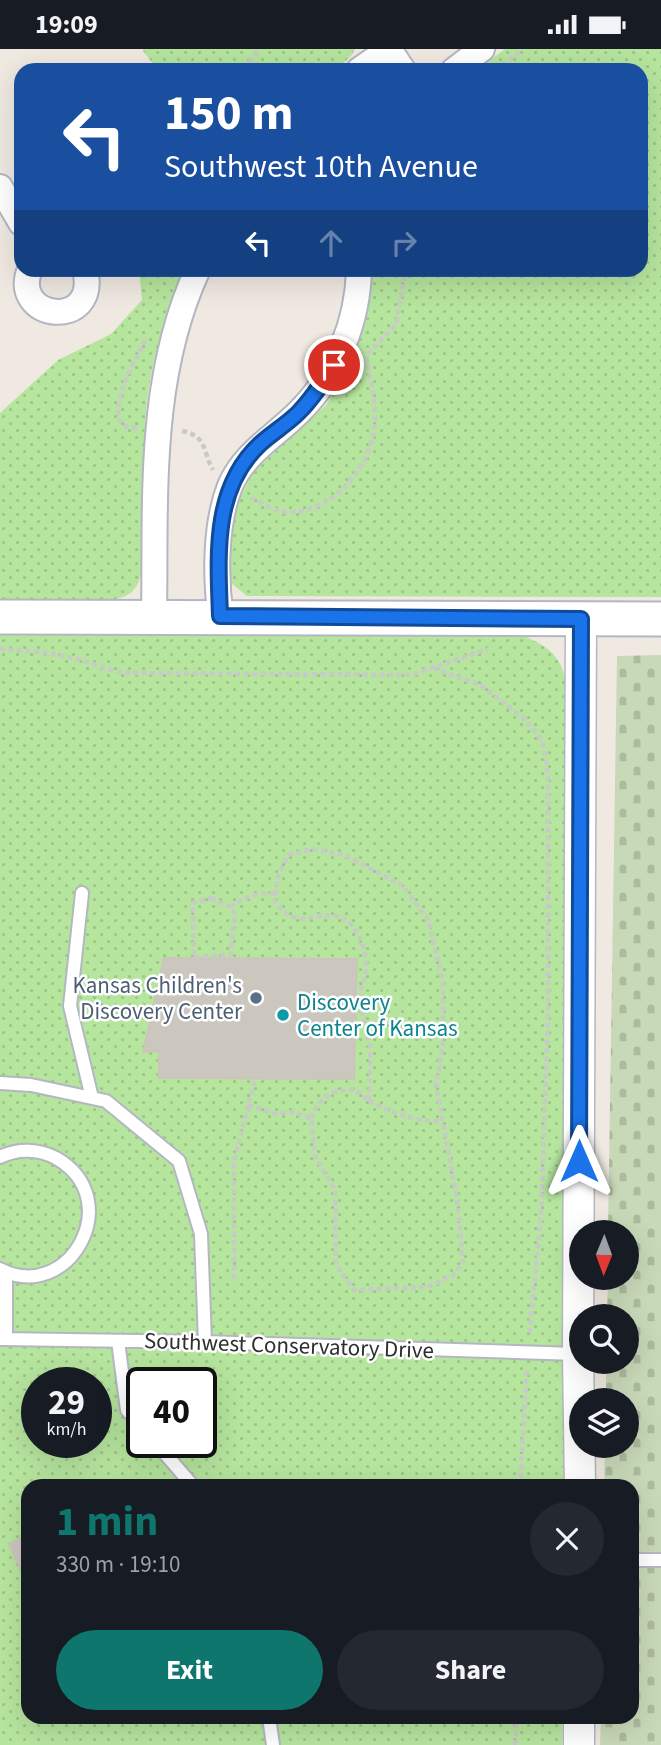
<!DOCTYPE html>
<meta charset="utf-8">
<style>
body{margin:0;font-family:"Source Sans 3",sans-serif;background:#242831;color:#f1f3f6;height:100vh;display:flex;flex-direction:column;font-size:26px;white-space:nowrap}
*{box-sizing:border-box;margin:0}
p{font-size:23px;color:#9ea1a6}
.icon{flex:none;width:38px;height:38px;fill:none;stroke:currentColor;stroke-width:2;stroke-linecap:round;stroke-linejoin:round}
.map{position:relative;flex:1;overflow:hidden}
.details{position:absolute;left:21px;top:1430px;width:618px;height:245px;display:flex;flex-direction:column;background:#171b24;border-radius:21px;box-shadow:0 7px 28px #0002}
.details>*{flex:none}
.banner{position:absolute;left:14px;top:14px;width:634px;height:214px;border-radius:21px;box-shadow:0 7px 28px #0002;background:#1a4fa0;color:#fff;overflow:hidden}
.needle{width:46px;rotate:181deg}
.buttons{position:absolute;left:569px;top:1171px;display:grid;gap:14px}
.buttons a{display:grid;place-items:center;width:70px;height:70px;border-radius:50%;background:#171b24;box-shadow:0 7px 28px #0002;font-size:35px}
.speed{position:absolute;left:21px;top:1318px;display:flex;gap:14px;font-size:35px;font-weight:700;text-align:center}
.speed>*{display:grid;place-content:center;width:91px;height:91px;border-radius:50%;background:#171b24;box-shadow:0 7px 28px #0002;line-height:1}
.speed small{font-size:18px;font-weight:400}
.speed .limit{border:4px solid #111;border-radius:10px;background:#fff;color:#111}
.pin{position:absolute;display:grid;place-items:center;width:60px;height:60px;color:#fff;margin:-30px;border:4px solid #fff;border-radius:50%;box-shadow:0 2px 7px #0007}
.me{position:absolute;width:77px;margin:-38px;rotate:0deg;stroke-linejoin:round;filter:drop-shadow(0 0 5px #0008)}
.turn{display:flex;align-items:center;gap:24px;height:147px;padding:0 35px;font-size:32px}
.turn .icon{width:91px;height:91px;stroke-width:2.5}
.turn b{display:block;font-size:49px;line-height:60px}
.lanes{display:flex;align-items:center;height:66px;padding:0 35px;background:#0003;justify-content:center;gap:35px;direction:ltr}
.lanes .off{opacity:.35}
.round{display:grid;place-items:center;flex:none;width:74px;height:74px;border-radius:37px;background:#242831}
.head{display:flex;align-items:center;justify-content:space-between;height:119px;padding:0 35px}
h1{font-size:42px;font-weight:700;line-height:52px;color:#0f766e}
.button{display:flex;gap:14px;margin-top:auto;padding:14px 35px}
.button a{flex:1;height:80px;border-radius:42px;background:#0f766e;color:#fff;font-size:28px;font-weight:700;line-height:80px;text-align:center}
.button a+a{background:#242831;color:#f1f3f6}
.status{display:flex;justify-content:space-between;align-items:center;height:49px;padding:0 35px;background:#171b24;direction:ltr}
.status svg{height:19px;fill:currentColor}
.map>svg:first-child{display:block}
</style>
<div class="status"><b>19:09</b><svg viewBox="0 0 49 12"><path d="M0 12V9h3v3zM5 12V6h3v6zM10 12V3h3v9zM15 12V0h3v12zM26 1h20v11H26zM47 4h2v5h-2z"/></svg></div>
<div class="map">
<svg width="661" height="1696" viewBox="0 0 661 1696">
<defs>
<pattern id="green-dots" width="8" height="8" patternUnits="userSpaceOnUse" patternTransform="scale(1.75)"><rect width="8" height="8" fill="#b6e59e"/><path d="M2 2h.1M6 6h.1" fill="none" stroke="#9dc588" stroke-width="1.8" stroke-linecap="round"/></pattern>
<pattern id="cemetery-stones" width="16" height="16" patternUnits="userSpaceOnUse" patternTransform="scale(1.75)"><rect width="16" height="16" fill="#c8d9b8"/><path d="M2 7V4a2 2 0 0 1 4 0v3zM10 15v-3a2 2 0 0 1 4 0v3z" fill="#acbb9e"/></pattern>
</defs>
<rect width="100%" height="100%" fill="#efe9e1"/>
<path fill="url(#green-dots)" fill-rule="evenodd" d="M 143,0 L 355,0 L 351,7 L 335,21 L 158,21 L 143,2 Z
M 505,0 L 661,0 L 661,548 L 247,547 L 231,534 L 231,464 L 254,422 L 326,356 L 344,327 L 358,289 L 371,245 L 373,221 L 640,220 L 640,21 L 477,21 Z
M 139,221 L 184,221 C 170,259 155,297 149,338 C 143,376 144,417 143,455 C 143,477 149,528 132,543 C 111,560 28,554 0,553 L 0,364 L 58,311 L 111,285 L 142,251 Z
M 0,582 L 519,585 C 555,599 563,610 569,647 L 564,1437 L 28,1437 L 28,1668 L 562,1668 L 562,1696 L 0,1696 ZM 37,1334 L 96,1334 L 96,1393 L 37,1393 ZM 142,1334 L 201,1334 L 201,1393 L 142,1393 Z"/>
<path fill="url(#cemetery-stones)" d="M 661,606 L 661,1696 L 600,1696 L 601,1668 L 632,1668 L 632,1437 L 604,1437 L 605,1397 L 626,1396 L 626,1351 L 606,1351 L 606,1313 L 626,1312 L 626,1267 L 607,1267 L 608,1229 L 626,1228 L 626,1183 L 608,1183 L 617,607 Z"/>
<path fill="#cbc7bf" stroke="#cbc5ba" stroke-width="2" d="M 164,909 L 357,910 L 354,1030 L 159,1029 L 159,1002 L 143,1003 Z
M 28,1486 L 28,1537 L 9,1495 Z"/>
<g fill="none" stroke-linecap="round" stroke-linejoin="round">
<defs>
<path id="service" d="M 82,844 L 70,957 L 92,1049
M 0,1034 L 31,1036 L 106,1052 L 179,1112 L 201,1185 L 205,1293
M 0,1108 C 18,1099 39,1100 56,1109 C 128,1150 69,1256 0,1220
M 6,1223 L 6,1290
M 0,1290 L 205,1293 L 577,1305
M 118,1292 L 127,1361 L 142,1378
M 155,1393 L 193,1437
M 632,1511 L 661,1511
M 269,1668 L 273,1696"/>
<path id="minor" d="M 359,21 L 389,0 L 403,21
M 454,21 L 482,0
M 0,138 L 21,174
M 30,220 C 9,271 100,283 85,220
M 221,569 C 215,529 215,475 230,437 C 244,404 274,388 298,364 C 336,327 358,273 359,220
M 154,570 C 156,452 147,330 198,220"/>
<path id="tertiary" d="M 580,1437 L 578,1305 L 581,570
M 579,1696 L 579,1668"/>
<path id="secondary" d="M 0,568 L 661,570"/>
</defs>
<use href="#service" stroke="#b4b7c1" stroke-width="16"/>
<use href="#minor" stroke="#b4b7c1" stroke-width="28"/>
<use href="#tertiary" stroke="#b4b7c1" stroke-width="33"/>
<use href="#secondary" stroke="#b4b7c1" stroke-width="37"/>
<path stroke="#c9c9c9" stroke-width="4.5" stroke-dasharray="5 3.5" stroke-linecap="butt" d="M 502,16 L 523,0
M 246,21 L 250,12 L 260,0
M 137,379 L 127,378 L 118,370 C 117,340 134,314 147,288
M 182,382 C 208,387 202,402 213,421
M 251,449 C 262,454 274,462 286,463 C 329,467 369,420 374,382 C 378,357 370,332 366,307 L 396,275 L 406,220
M 0,600 C 25,601 53,604 77,610 C 94,615 108,621 125,624 L 411,626 L 488,600
M 433,619 L 481,636 L 522,668 L 537,684 L 544,698 L 548,728 L 548,968 L 541,1168 L 529,1287
M 211,849 L 230,858 L 236,866 L 232,882 L 231,905 L 194,909 L 193,854 Z
M 230,858 C 246,847 256,844 276,844
M 369,1052 C 394,1064 414,1073 442,1072
M 248,1056 L 275,1065 L 292,1063 L 311,1069 L 315,1107 L 335,1140 L 336,1216 L 354,1241 L 428,1238 L 452,1227 L 463,1214 L 457,1150 L 436,1036 L 443,995 L 443,934 L 428,871 L 403,837 L 345,806 L 313,800 L 288,806 L 277,830 L 275,853 C 303,886 311,858 342,869 C 357,874 368,904 366,919 C 365,930 360,940 360,951 C 361,966 367,978 369,993 C 372,1011 369,1033 369,1052 L 353,1040 C 327,1043 322,1046 311,1069
M 234,1230 L 234,1112 L 255,1030
M 520,1437 L 527,1320
M 515,1696 L 517,1668"/>
<use href="#service" stroke="#fff" stroke-width="12"/>
<use href="#minor" stroke="#fff" stroke-width="24"/>
<use href="#tertiary" stroke="#fff" stroke-width="30"/>
<use href="#secondary" stroke="#fff" stroke-width="33"/>
</g>
<g fill="none" stroke-linecap="round" stroke-linejoin="round">
<defs>
<path id="route" d="M 334,316 C 323,333 312,350 298,364 C 287,375 272,384 260,395 C 212,440 218,507 220,567 L 581,570 L 579,1112"/>
</defs>
<use href="#route" stroke="#114b97" stroke-width="18"/>
<use href="#route" stroke="#1a73e8" stroke-width="12"/>
</g>
<circle fill="#5c6f8a" stroke="#fff" stroke-width="2.5" cx="256" cy="949" r="7"/>
<circle fill="#0f9aa8" stroke="#fff" stroke-width="2.5" cx="283" cy="966" r="7"/>
<g text-anchor="middle" stroke-width="5" stroke-linejoin="round" paint-order="stroke">
<g font-size="23" fill="#4e5e75" stroke="#fff" text-anchor="end">
<text x="242" y="944">Kansas Children's<tspan x="242" dy="26">Discovery Center</tspan></text>
</g>
<g font-size="23" fill="#0d838f" stroke="#fff" text-anchor="start">
<text x="297" y="961">Discovery<tspan x="297" dy="26">Center of Kansas</tspan></text>
</g>
<g font-size="23" fill="#2e2e2e" stroke="#fff">
<text transform="translate(289 1296) rotate(2)" y="8">Southwest Conservatory Drive</text>
</g>
</g>
</svg>
<div class="buttons">
<a><svg class="needle" viewBox="-14 -14 28 28"><path d="M0-13l5 13h-10z" fill="#e53935"/><path d="M0 13l5-13h-10z" fill="#9ea1a6"/></svg></a>
<a><svg class="icon" aria-label="search" viewBox="0 0 24 24"><circle cx="10" cy="10" r="6"/><path d="M15 15l6 6"/></svg></a>
<a><svg class="icon" aria-label="layers" viewBox="0 0 24 24"><path d="M12 4l9 5-9 5-9-5zM3 14l9 5 9-5"/></svg></a>
</div>
<div class="speed"><div>29<small>km/h</small></div><div class="limit">40</div></div>
<div class="pin" style="left:334px;top:316px;background:#d93025"><svg class="icon" aria-label="arrive" viewBox="0 0 24 24"><path d="M6 21V4h12l-3 4 3 4H6"/></svg></div>
<svg class="me" style="left:579px;top:1112px" viewBox="-20 -20 40 40"><path d="M0-17L14 15 0 8-14 15z" fill="#1a73e8" stroke="#fff" stroke-width="4"/></svg>
<div class="banner">
<div class="turn"><svg class="icon" aria-label="left" viewBox="0 0 24 24"><path d="M17 20v-9H6M10 6l-5 5 5 5"/></svg><div><b>150 m</b>Southwest 10th Avenue</div></div>
<div class="lanes"><svg class="icon" aria-label="left" viewBox="0 0 24 24"><path d="M17 20v-9H6M10 6l-5 5 5 5"/></svg><svg class="icon off" aria-label="ahead" viewBox="0 0 24 24"><path d="M12 20V5M6 11l6-6 6 6"/></svg><svg class="icon off" aria-label="right" viewBox="0 0 24 24"><path d="M7 20v-9h11M14 6l5 5-5 5"/></svg></div>
</div>
<section class="details">
<div class="head"><div><h1>1 min</h1><p>330 m · 19:10</p></div><a class="round"><svg class="icon" aria-label="close" viewBox="0 0 24 24"><path d="M6 6l12 12M18 6L6 18"/></svg></a></div>
<div class="button"><a>Exit</a><a>Share</a></div>
</section>
</div>
